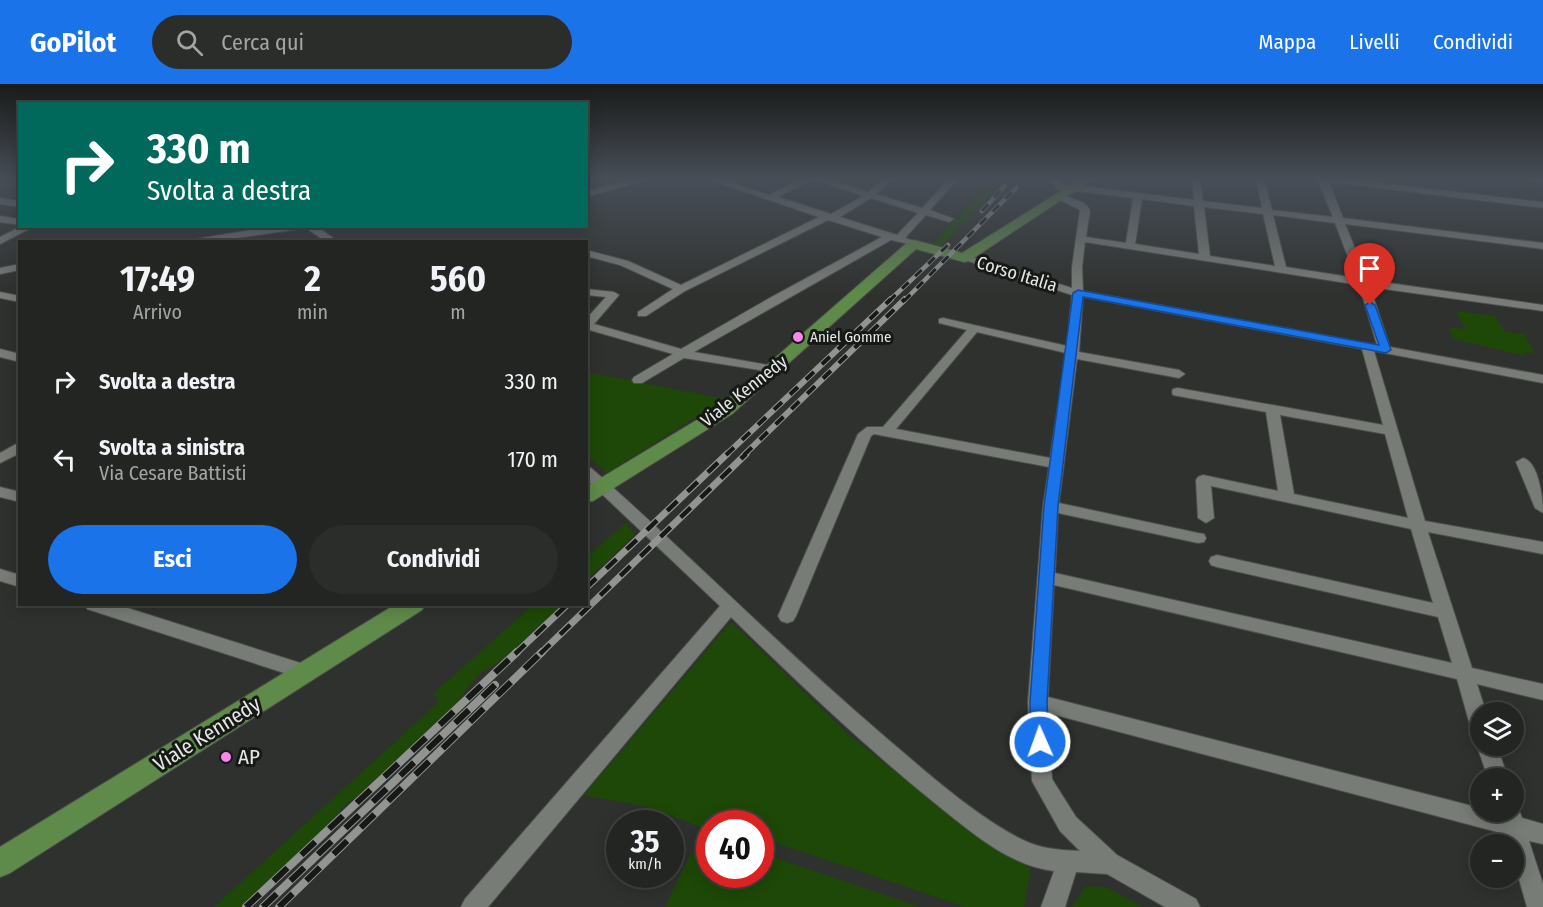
<!DOCTYPE html>
<html lang="it">
<meta charset="utf-8">
<style>
body{margin:0;font-family:"Fira Sans Condensed",sans-serif;background:#2b2d2a;color:#f1f3f6;height:100vh;display:flex;flex-direction:column;font-size:22px;white-space:nowrap}
*{box-sizing:border-box;margin:0}
p{font-size:20px;color:#a3a5a5}
.icon{flex:none;width:33px;height:33px;fill:none;stroke:currentColor;stroke-width:2;stroke-linecap:round;stroke-linejoin:round}
.map{position:relative;flex:1;overflow:hidden}
.details{position:absolute;left:18px;top:156px;width:570px;height:366px;display:flex;flex-direction:column;background:#232522;border-radius:0px;box-shadow:0 3px 15px #0003,0 0 0 2px #404240}
.details>*{flex:none}
.top-card{position:absolute;left:18px;top:18px;width:570px;height:126px;border-radius:0px;box-shadow:0 3px 15px #0003,0 0 0 2px #404240;background:#00695c;color:#fff;overflow:hidden}
.fabs{position:absolute;left:1470px;top:618px;display:grid;gap:12px}
.fabs a{display:grid;place-items:center;width:54px;height:54px;border-radius:50%;background:#232522;box-shadow:0 3px 15px #0003,0 0 0 2px #404240;font-size:30px}
.speed{position:absolute;left:606px;top:726px;display:flex;gap:12px;font-size:30px;font-weight:700;text-align:center}
.speed>*{display:grid;place-content:center;width:78px;height:78px;border-radius:50%;background:#232522;box-shadow:0 3px 15px #0003,0 0 0 2px #404240;line-height:1}
.speed small{font-size:15px;font-weight:400}
.speed .limit{border:9px solid #d22;background:#fff;color:#111}
.pin{position:absolute;display:grid;place-items:center;width:51px;height:51px;color:#fff;margin:-62px -26px;border-radius:50% 50% 50% 0;rotate:-45deg;box-shadow:0 0 6px #0007}
.pin .icon{rotate:45deg}
.me{position:absolute;width:66px;margin:-33px;rotate:358deg;stroke-linejoin:round;filter:drop-shadow(0 0 4px #0008)}
.turn{display:flex;align-items:center;gap:21px;height:126px;padding:0 30px;font-size:27px}
.turn .icon{width:78px;height:78px;stroke-width:2.5}
.turn b{display:block;font-size:42px;line-height:51px}
.eta{display:flex;justify-content:space-evenly;align-items:center;height:102px;text-align:center}
.eta b{font-size:36px;font-weight:700;line-height:42px}
.primary-button{display:flex;gap:12px;margin-top:auto;padding:12px 30px}
.primary-button a{flex:1;height:69px;border-radius:36px;background:#1a73e8;color:#fff;font-size:24px;font-weight:700;line-height:69px;text-align:center}
.primary-button a+a{background:#2b2d2a;color:#f1f3f6}
ul{padding:0;list-style:none}
li{display:flex;align-items:center;gap:18px;height:78px;padding:0 30px}
li div{flex:1}
li b{display:block;font-size:22px}
li em{font-style:normal}
header{display:flex;align-items:center;gap:36px;box-sizing:border-box;height:84px;padding:0 30px;background:#1a73e8;color:#fff}
header strong{font-size:28px}
nav{display:flex;gap:33px;margin-inline-start:auto;font-size:21px}
.search{width:420px;height:54px;background:#2b2d2a;display:flex;align-items:center;gap:15px;box-sizing:border-box;padding:0 21px;border-radius:33px;color:#a3a5a5;font-size:22px}
.map>svg:first-child{display:block}
</style>
<header>
<strong>GoPilot</strong>
<div class="search"><svg class="icon" aria-label="search" viewBox="0 0 24 24"><circle cx="10" cy="10" r="6"/><path d="M15 15l6 6"/></svg>Cerca qui</div>
<nav><a>Mappa</a><a>Livelli</a><a>Condividi</a></nav>
</header>
<div class="map">
<svg width="1543" height="823" viewBox="0 0 1543 823">
<rect width="100%" height="100%" fill="#2f312e"/>
<path fill="#1e4807" d="M 994,95 L 1006,95 L 941,163 L 933,160 Z
M 1456,227 L 1495,232 L 1504,247 L 1524,250 L 1535,270 L 1523,268 L 1525,272 L 1453,255 L 1449,243 L 1465,245 Z
M 587,288 L 725,315 L 607,389 L 587,371 Z
M 626,439 L 635,451 L 587,496 L 587,473 Z
M 533,521 L 561,521 L 504,575 L 482,588 L 467,604 L 458,618 L 358,712 L 344,722 L 334,736 L 240,823 L 214,823 L 439,618 L 434,609 Z
M 731,538 L 849,651 L 976,752 L 1031,785 L 1024,823 L 966,823 L 761,754 L 760,740 L 710,740 L 709,746 L 647,723 L 584,711 Z
M 709,762 L 710,790 L 760,790 L 761,769 L 920,823 L 665,823 L 691,769 L 702,763 Z
M 1086,802 L 1106,803 L 1143,823 L 1072,823 Z"/>
<g fill="none" stroke-linecap="round" stroke-linejoin="round">
<defs>
<path id="minor" d="M 635,95 L 651,95 L 586,113 L 586,107 Z
M 707,95 L 721,95 L 769,111 L 801,95 L 813,95 L 778,113 L 831,130 L 863,112 L 813,95 L 828,95 L 868,108 L 883,95 L 893,95 L 876,110 L 922,124 L 949,95 L 958,95 L 930,126 L 954,135 L 949,138 L 926,131 L 905,154 L 918,158 L 918,162 L 891,156 L 694,268 L 774,282 L 778,283 L 780,286 L 778,289 L 684,274 L 642,299 L 634,299 L 632,296 L 634,293 L 673,270 L 586,245 L 586,235 L 606,213 L 586,211 L 586,205 L 614,208 L 619,211 L 594,240 L 681,265 L 768,215 L 882,153 L 828,136 L 685,207 L 646,232 L 638,232 L 638,228 L 673,205 L 620,181 L 586,172 L 586,166 L 628,177 L 681,201 L 819,133 ZM 871,114 L 918,129 L 897,151 L 840,133 Z
M 1049,95 L 1058,95 L 1062,100 L 1071,103 L 1075,101 L 1194,116 L 1192,95 L 1200,95 L 1203,117 L 1262,124 L 1256,95 L 1264,95 L 1272,126 L 1333,133 L 1317,95 L 1347,95 L 1543,118 L 1543,124 L 1329,98 L 1343,134 L 1543,159 L 1543,165 L 1345,140 L 1368,196 L 1543,221 L 1543,227 L 1370,203 L 1390,263 L 1543,291 L 1543,299 L 1374,267 L 1425,437 L 1543,458 L 1543,470 L 1428,448 L 1472,584 L 1543,600 L 1543,616 L 1477,600 L 1486,628 L 1480,628 L 1480,649 L 1473,647 L 1470,641 L 1457,595 L 1054,501 L 1048,613 L 1480,724 L 1480,728 L 1514,728 L 1514,720 L 1517,721 L 1522,734 L 1543,740 L 1543,760 L 1529,757 L 1543,800 L 1543,823 L 1527,823 L 1514,778 L 1514,760 L 1508,760 L 1505,750 L 1048,629 L 1052,695 L 1076,733 L 1117,771 L 1196,815 L 1200,823 L 1165,823 L 1107,790 L 1076,788 L 1065,823 L 1041,823 L 1054,787 C 1009,782 970,747 936,720 C 864,662 797,598 731,533 L 488,823 L 461,823 L 465,815 L 720,522 L 586,395 L 586,383 L 591,384 C 690,471 783,566 884,652 C 924,686 976,733 1023,756 C 1041,765 1060,766 1080,767 L 1060,747 L 1032,697 L 1028,618 L 1043,422 L 1049,383 L 874,350 L 871,352 L 796,532 L 793,537 L 787,539 L 781,537 L 778,532 L 858,350 L 867,343 L 883,343 L 967,246 L 939,239 L 939,235 L 943,234 L 1067,262 L 1072,211 L 959,174 L 968,172 L 1072,204 L 1072,183 L 1080,126 L 1058,115 L 1058,111 L 1061,110 L 1084,119 L 1090,126 L 1086,153 L 1126,159 L 1133,114 L 1076,107 L 1072,109 L 1056,104 ZM 1142,115 L 1194,122 L 1199,170 L 1135,160 ZM 1204,123 L 1263,130 L 1275,182 L 1210,172 ZM 1273,131 L 1335,139 L 1356,194 L 1286,183 ZM 1085,158 L 1359,201 L 1377,261 L 1083,207 L 1082,183 ZM 1083,213 L 1362,265 L 1383,341 L 1178,304 L 1173,305 L 1172,308 L 1173,311 L 1178,312 L 1266,328 L 1278,407 L 1203,391 L 1198,393 L 1196,396 L 1198,434 L 1206,439 L 1214,434 L 1211,402 L 1411,445 L 1433,519 L 1217,471 L 1211,473 L 1209,477 L 1211,481 L 1217,483 L 1438,533 L 1452,579 L 1055,489 L 1058,429 L 1198,459 L 1204,458 L 1206,454 L 1204,450 L 1198,449 L 1059,419 L 1077,275 L 1179,294 L 1185,290 L 1179,286 L 1079,268 ZM 977,248 L 1066,269 L 1050,374 L 896,345 ZM 1280,331 L 1385,350 L 1408,434 L 1294,410 Z
M 1529,95 L 1543,95 L 1543,99 Z
M 0,114 L 20,117 L 20,123 L 0,120 Z
M 0,132 L 20,135 L 20,141 L 0,138 Z
M 22,142 L 35,142 L 0,160 L 0,153 Z
M 277,142 L 316,142 L 339,158 L 326,158 L 306,144 L 208,158 L 177,158 Z
M 20,180 L 20,186 L 0,190 L 0,184 Z
M 0,208 L 20,212 L 20,218 L 0,214 Z
M 0,265 L 20,270 L 20,278 L 0,273 Z
M 20,358 L 20,369 L 0,379 L 0,369 Z
M 1523,374 C 1539,378 1543,415 1543,429 L 1535,424 L 1516,378 Z
M 0,403 L 20,408 L 20,418 L 0,413 Z
M 0,485 L 20,491 L 20,503 L 0,497 Z
M 85,520 L 115,520 L 313,583 L 315,588 L 313,593 L 306,596 L 87,525 Z
M 1480,656 L 1480,662 L 1497,662 L 1508,694 L 1488,694 L 1477,662 Z"/>
<path id="major" d="M 1080,95 L 1093,95 L 969,177 L 964,178 L 916,165 L 732,330 L 593,417 L 586,418 L 586,403 L 720,322 L 909,157 L 914,156 L 962,169 Z
M 396,520 L 425,520 L 422,526 L 10,789 L 0,793 L 0,763 Z"/>
</defs>
<use href="#minor" stroke="#4d4f4c" stroke-width="2"/>
<use href="#major" stroke="#4d4f4c" stroke-width="2"/>
<use href="#minor" fill="#787c77" fill-rule="evenodd"/>
<use href="#major" fill="#5f8b4a" fill-rule="evenodd"/>
<defs>
<path id="rail-far3" d="M 982,127 L 1011,95
M 889,217 L 948,161
M 904,217 L 1025,95"/>
<path id="rail-far2" d="M 726,371 L 891,215
M 744,371 L 905,215"/>
<path id="rail-far1" d="M 586,504 L 727,370
M 515,570 L 568,520
M 540,570 L 746,370"/>
<path id="rail" d="M 246,823 L 517,568
M 263,823 L 495,601
M 279,823 L 542,568"/>
</defs>
<use href="#rail-far3" stroke="#929492" stroke-width="4.5"/>
<use href="#rail-far2" stroke="#929492" stroke-width="6"/>
<use href="#rail-far1" stroke="#929492" stroke-width="7"/>
<use href="#rail" stroke="#929492" stroke-width="8"/>
<use href="#rail-far3" stroke="#171917" stroke-width="3" stroke-dasharray="9" stroke-linecap="butt"/>
<use href="#rail-far2" stroke="#171917" stroke-width="4" stroke-dasharray="11" stroke-linecap="butt"/>
<use href="#rail-far1" stroke="#171917" stroke-width="4.5" stroke-dasharray="14" stroke-linecap="butt"/>
<use href="#rail" stroke="#171917" stroke-width="6" stroke-dasharray="19" stroke-linecap="butt"/>
</g>
<linearGradient id="sky" x2="0" y2="1"><stop stop-color="#1a1b19"/><stop offset="0.45" stop-color="#474e57"/><stop offset="1" stop-color="#474e57" stop-opacity="0"/></linearGradient>
<rect width="1543" height="211" fill="url(#sky)"/>
<path fill="#1a73e8" stroke="#114b97" stroke-width="1.5" d="M 1078,206 L 1379,261 L 1365,221 L 1370,218 L 1375,221 L 1391,266 L 1386,269 L 1083,213 L 1058,422 L 1047,618 L 1049,658 L 1046,663 L 1040,666 L 1034,663 L 1031,658 L 1030,618 L 1044,422 L 1073,209 Z"/>
<g fill="#f788eb" stroke="#171917" stroke-width="2">
<circle cx="798" cy="253" r="6"/>
<circle cx="226" cy="673" r="6"/>
</g>
<g text-anchor="middle" stroke-width="6" stroke-linejoin="round" paint-order="stroke">
<g font-size="15" fill="#e6e8e6" stroke="#171917" text-anchor="start">
<text x="810" y="258">Aniel Gomme</text>
</g>
<g font-size="18" fill="#e6e8e6" stroke="#171917">
<text transform="translate(1017 190) rotate(17)" y="6">Corso Italia</text>
<text transform="translate(744 307) rotate(-38)" y="6">Viale Kennedy</text>
</g>
<g font-size="21" fill="#e6e8e6" stroke="#171917">
<text transform="translate(207 650) rotate(-32)" y="7">Viale Kennedy</text>
</g>
<g font-size="21" fill="#e6e8e6" stroke="#171917" text-anchor="start">
<text x="238" y="680">AP</text>
</g>
</g>
</svg>
<div class="fabs">
<a><svg class="icon" aria-label="layers" viewBox="0 0 24 24"><path d="M12 4l9 5-9 5-9-5zM3 14l9 5 9-5"/></svg></a>
<a>+</a>
<a>−</a>
</div>
<div class="speed"><div>35<small>km/h</small></div><div class="limit">40</div></div>
<div class="pin" style="left:1370px;top:221px;background:#d93025"><svg class="icon" aria-label="arrive" viewBox="0 0 24 24"><path d="M6 21V4h12l-3 4 3 4H6"/></svg></div>
<svg class="me" style="left:1040px;top:658px" viewBox="-20 -20 40 40"><circle r="17" fill="#1a73e8" stroke="#fff" stroke-width="3"/><path d="M0-11L8 9 0 5-8 9z" fill="#fff"/></svg>
<div class="top-card">
<div class="turn"><svg class="icon" aria-label="right" viewBox="0 0 24 24"><path d="M7 20v-9h11M14 6l5 5-5 5"/></svg><div><b>330 m</b>Svolta a destra</div></div>
</div>
<section class="details">
<div class="eta">
<div><b>17:49</b><p>Arrivo</p></div>
<div><b>2</b><p>min</p></div>
<div><b>560</b><p>m</p></div>
</div>
<ul>
<li><svg class="icon" aria-label="right" viewBox="0 0 24 24"><path d="M7 20v-9h11M14 6l5 5-5 5"/></svg><div><b>Svolta a destra</b></div><em>330 m</em></li>
<li><svg class="icon" aria-label="left" viewBox="0 0 24 24"><path d="M17 20v-9H6M10 6l-5 5 5 5"/></svg><div><b>Svolta a sinistra</b><p>Via Cesare Battisti</p></div><em>170 m</em></li>
</ul>
<div class="primary-button"><a>Esci</a><a>Condividi</a></div>
</section>
</div>
